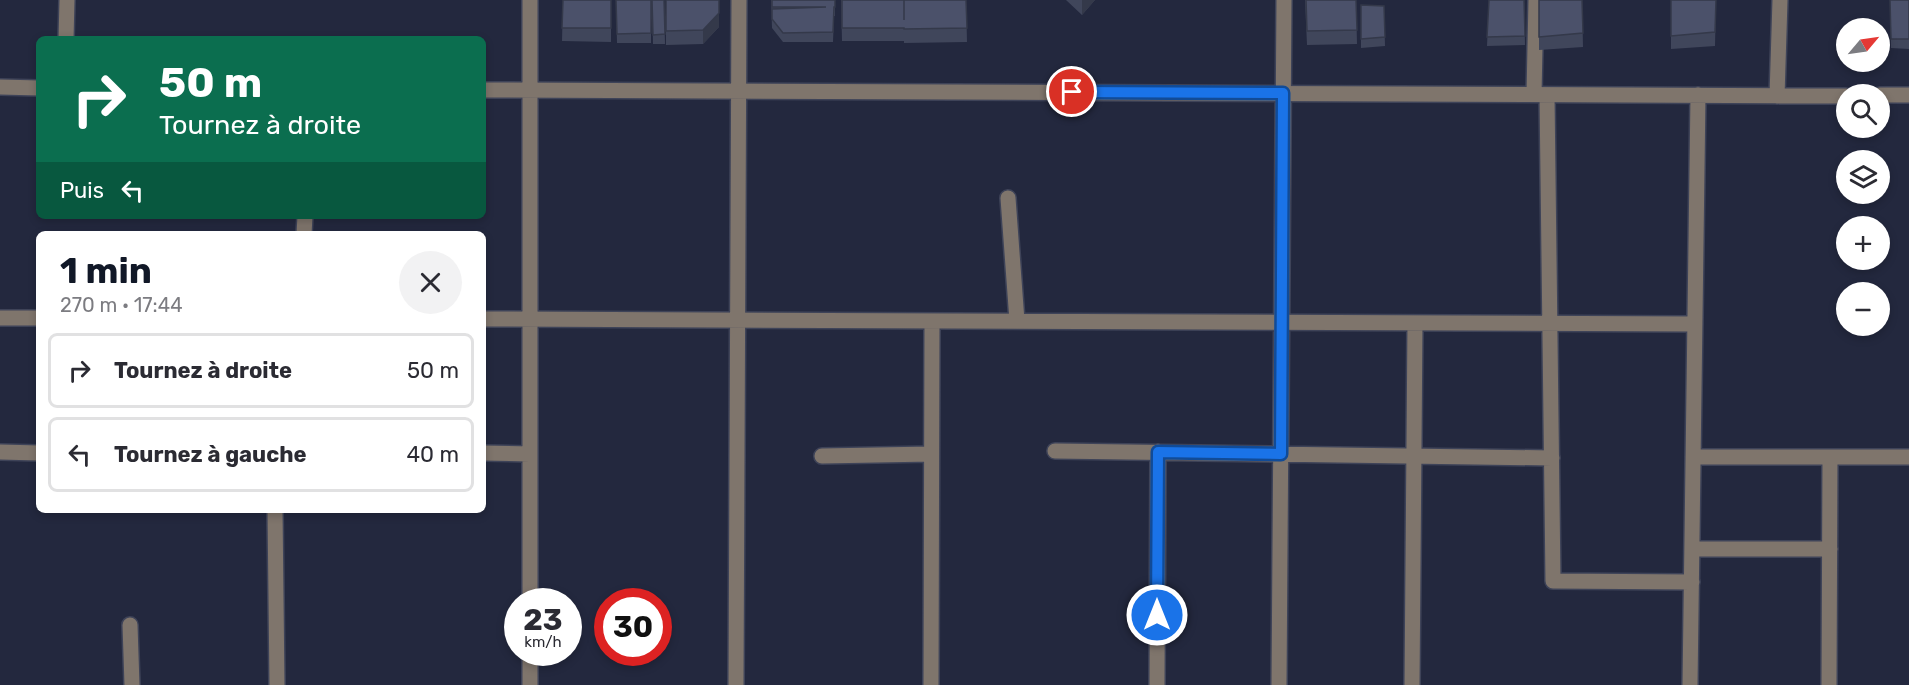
<!DOCTYPE html>
<html lang="fr">
<meta charset="utf-8">
<style>
body{margin:0;font-family:Rubik,sans-serif;background:#f2f2f3;color:#2b2b33;height:100vh;display:flex;flex-direction:column;font-size:22px;white-space:nowrap}
*{box-sizing:border-box;margin:0}
p{font-size:20px;color:#7c7c81}
.icon{flex:none;width:33px;height:33px;fill:none;stroke:currentColor;stroke-width:2;stroke-linecap:round;stroke-linejoin:round}
.map{position:relative;flex:1;overflow:hidden}
.drawer{position:absolute;left:36px;top:231px;width:450px;height:282px;display:flex;flex-direction:column;background:#fff;border-radius:9px;box-shadow:0 3px 9px #0003}
.drawer>*{flex:none}
.banner{position:absolute;left:36px;top:36px;width:450px;height:183px;border-radius:9px;box-shadow:0 3px 9px #0003;background:#0b6e4f;color:#fff;overflow:hidden}
.needle{width:39px;rotate:61deg}
.buttons{position:absolute;left:1836px;top:18px;display:grid;gap:12px}
.buttons a{display:grid;place-items:center;width:54px;height:54px;border-radius:50%;background:#fff;box-shadow:0 3px 9px #0003;font-size:30px}
.speed{position:absolute;left:504px;top:588px;display:flex;gap:12px;font-size:30px;font-weight:700;text-align:center}
.speed>*{display:grid;place-content:center;width:78px;height:78px;border-radius:50%;background:#fff;box-shadow:0 3px 9px #0003;line-height:1}
.speed small{font-size:15px;font-weight:400}
.speed .limit{border:9px solid #d22;background:#fff;color:#111}
.pin{position:absolute;display:grid;place-items:center;width:51px;height:51px;color:#fff;margin:-26px;border:3px solid #fff;border-radius:50%;box-shadow:0 2px 6px #0007}
.me{position:absolute;width:66px;margin:-33px;rotate:0deg;stroke-linejoin:round;filter:drop-shadow(0 0 4px #0008)}
.turn{display:flex;align-items:center;gap:21px;height:126px;padding:0 24px;font-size:27px}
.turn .icon{width:78px;height:78px;stroke-width:2.5}
.turn b{display:block;font-size:42px;line-height:51px}
.then{display:flex;align-items:center;height:57px;padding:0 24px;background:#0003;gap:12px;font-size:22px}
.round{display:grid;place-items:center;flex:none;width:63px;height:63px;border-radius:32px;background:#f2f2f3}
.summary{display:flex;align-items:center;justify-content:space-between;height:102px;padding:0 24px}
h1{font-size:36px;font-weight:700;line-height:45px;color:#111827}
ul{padding:0;list-style:none}
li{display:flex;align-items:center;gap:18px;height:75px;margin:0 12px 9px;padding:0 12px;border:3px solid #e1e1e2;border-radius:9px}
li div{flex:1}
li b{display:block;font-size:22px}
li em{font-style:normal}
.map>svg:first-child{display:block}
</style>
<div class="map">
<svg width="1909" height="685" viewBox="0 0 1909 685">
<rect width="100%" height="100%" fill="#23283e"/>
<g fill="none" stroke-linecap="round" stroke-linejoin="round">
<defs>
<path id="minor" d="M 66,39 L 67,0
M 0,87 L 39,88
M 483,90 L 1846,96
M 1534,94 L 1536,0
M 1547,95 L 1553,581 L 1692,582
M 1880,95 L 1909,95
M 1777,96 L 1780,0
M 1008,198 L 1017,321
M 304,234 L 305,216
M 0,318 L 39,318
M 483,319 L 1695,324
M 1055,451 L 1552,458
M 0,452 L 39,453
M 483,453 L 530,454
M 822,456 L 931,454
M 1693,457 L 1909,457
M 275,510 L 277,685
M 1692,549 L 1830,549
M 530,602 L 530,0
M 130,625 L 132,685
M 530,685 L 530,652
M 736,685 L 739,0
M 931,685 L 932,321
M 1157,685 L 1158,452
M 1279,685 L 1284,0
M 1412,685 L 1415,323
M 1690,685 L 1698,95
M 1829,685 L 1830,457"/>
</defs>
<use href="#minor" stroke="#3e4358" stroke-width="18"/>
<use href="#minor" stroke="#7f756c" stroke-width="15"/>
</g>
<path fill="#40465b" d="M 563,0 L 611,0 L 611,42 L 562,41 Z
M 616,0 L 651,0 L 651,43 L 617,43 Z
M 652,0 L 664,0 L 665,44 L 653,44 Z
M 666,0 L 719,27 L 703,44 L 666,45 Z
M 771,0 L 835,0 L 835,16 L 834,16 L 833,42 L 783,42 L 772,28 Z
M 841,0 L 966,0 L 967,42 L 904,43 L 904,41 L 842,41 Z
M 1066,0 L 1095,0 L 1082,15 Z
M 1305,0 L 1356,0 L 1357,44 L 1307,45 Z
M 1489,0 L 1524,0 L 1525,45 L 1487,46 Z
M 1539,0 L 1582,0 L 1583,47 L 1539,50 Z
M 1671,0 L 1716,0 L 1715,46 L 1671,49 Z
M 1890,0 L 1909,0 L 1909,49 L 1891,48 Z
M 1361,5 L 1384,6 L 1385,46 L 1361,48 Z"/>
<path fill="#34394a" d="M 1082,0 L 1095,0 L 1082,15 Z
M 719,13 L 719,27 L 703,44 L 703,30 Z"/>
<path fill="#4b516a" stroke="#34394a" stroke-width="1.5" d="M 563,0 L 611,0 L 611,28 L 562,28 Z
M 616,0 L 651,0 L 651,33 L 617,34 Z
M 652,0 L 664,0 L 665,34 L 653,35 Z
M 666,0 L 719,0 L 719,13 L 703,30 L 666,31 Z
M 772,0 L 835,0 L 835,7 L 834,7 L 833,32 L 783,33 L 772,19 L 772,9 L 826,7 L 772,7 Z
M 842,0 L 904,0 L 904,20 L 904,0 L 966,0 L 967,28 L 904,29 L 904,28 L 842,28 Z
M 1306,0 L 1356,0 L 1357,30 L 1307,31 Z
M 1489,0 L 1524,0 L 1525,36 L 1487,37 Z
M 1539,0 L 1582,0 L 1583,33 L 1539,37 Z
M 1671,0 L 1716,0 L 1715,32 L 1671,36 Z
M 1890,0 L 1909,0 L 1909,39 L 1891,39 Z
M 1361,5 L 1384,6 L 1385,37 L 1361,39 Z"/>
<g fill="none" stroke-linecap="round" stroke-linejoin="round">
<defs>
<path id="route" d="M 1072,92 L 1283,93 L 1281,454 L 1158,452 L 1157,615"/>
</defs>
<use href="#route" stroke="#114b97" stroke-width="15"/>
<use href="#route" stroke="#1a73e8" stroke-width="10"/>
</g>
</svg>
<div class="buttons">
<a><svg class="needle" viewBox="-14 -14 28 28"><path d="M0-13l5 13h-10z" fill="#e53935"/><path d="M0 13l5-13h-10z" fill="#7c7c81"/></svg></a>
<a><svg class="icon" aria-label="search" viewBox="0 0 24 24"><circle cx="10" cy="10" r="6"/><path d="M15 15l6 6"/></svg></a>
<a><svg class="icon" aria-label="layers" viewBox="0 0 24 24"><path d="M12 4l9 5-9 5-9-5zM3 14l9 5 9-5"/></svg></a>
<a>+</a>
<a>−</a>
</div>
<div class="speed"><div>23<small>km/h</small></div><div class="limit">30</div></div>
<div class="pin" style="left:1072px;top:92px;background:#d93025"><svg class="icon" aria-label="arrive" viewBox="0 0 24 24"><path d="M6 21V4h12l-3 4 3 4H6"/></svg></div>
<svg class="me" style="left:1157px;top:615px" viewBox="-20 -20 40 40"><circle r="17" fill="#1a73e8" stroke="#fff" stroke-width="3"/><path d="M0-11L8 9 0 5-8 9z" fill="#fff"/></svg>
<div class="banner">
<div class="turn"><svg class="icon" aria-label="right" viewBox="0 0 24 24"><path d="M7 20v-9h11M14 6l5 5-5 5"/></svg><div><b>50 m</b>Tournez à droite</div></div>
<div class="then">Puis<svg class="icon" aria-label="left" viewBox="0 0 24 24"><path d="M17 20v-9H6M10 6l-5 5 5 5"/></svg></div>
</div>
<section class="drawer">
<div class="summary"><div><h1>1 min</h1><p>270 m · 17:44</p></div><a class="round"><svg class="icon" aria-label="close" viewBox="0 0 24 24"><path d="M6 6l12 12M18 6L6 18"/></svg></a></div>
<ul>
<li><svg class="icon" aria-label="right" viewBox="0 0 24 24"><path d="M7 20v-9h11M14 6l5 5-5 5"/></svg><div><b>Tournez à droite</b></div><em>50 m</em></li>
<li><svg class="icon" aria-label="left" viewBox="0 0 24 24"><path d="M17 20v-9H6M10 6l-5 5 5 5"/></svg><div><b>Tournez à gauche</b></div><em>40 m</em></li>
</ul>
</section>
</div>
